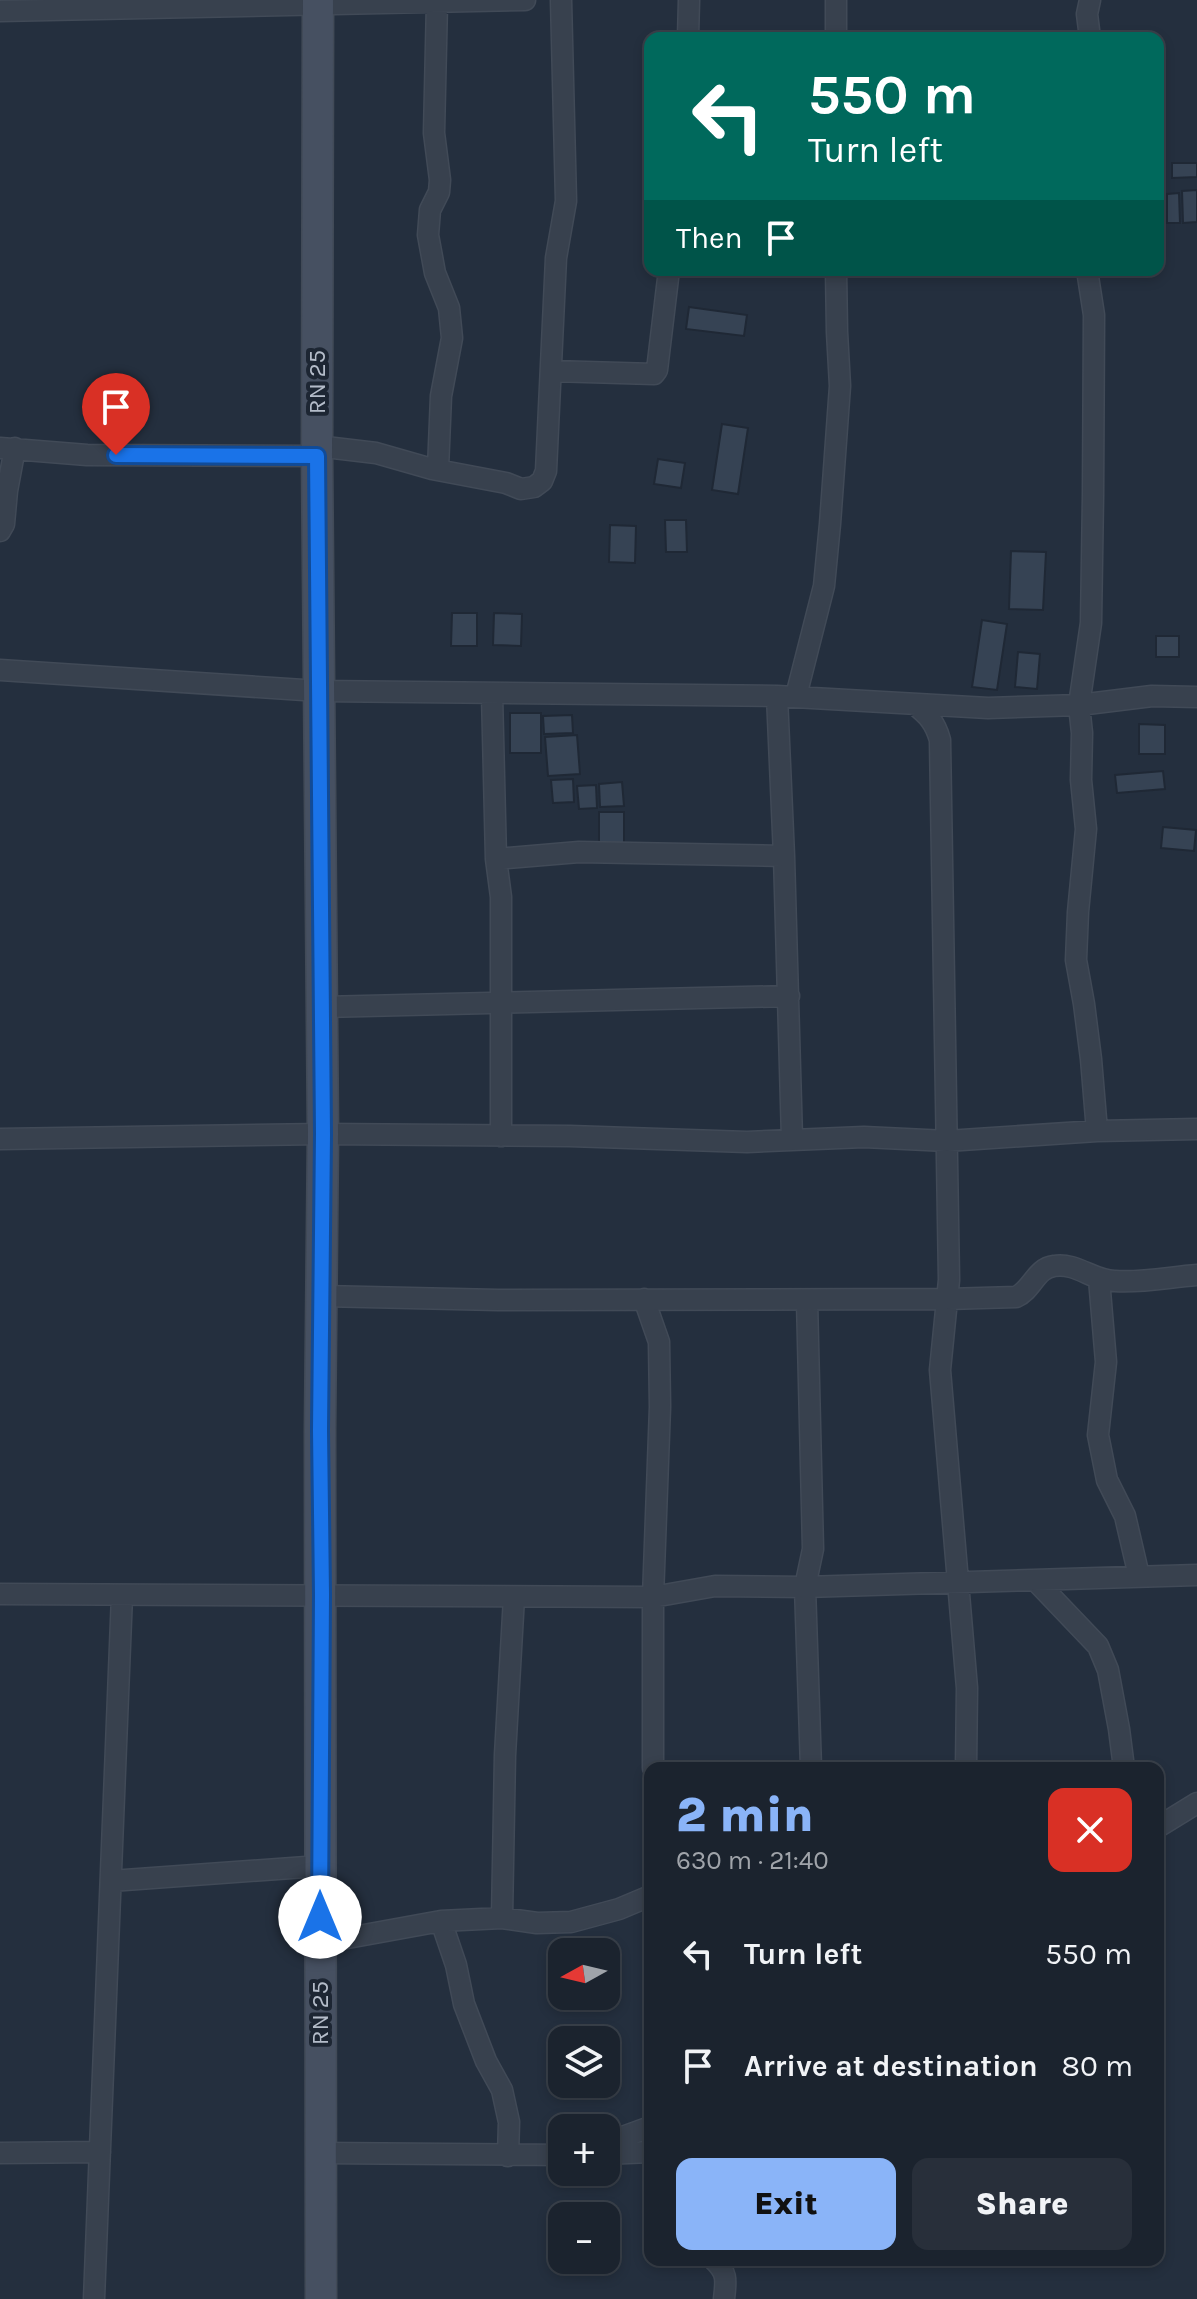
<!DOCTYPE html>
<meta charset="utf-8">
<style>
body{margin:0;font-family:Karla,sans-serif;background:#282f3a;color:#f1f3f6;height:100vh;display:flex;flex-direction:column;font-size:30px;white-space:nowrap}
*{box-sizing:border-box;margin:0}
p{font-size:26px;color:#a0a4aa}
.icon{flex:none;width:44px;height:44px;fill:none;stroke:currentColor;stroke-width:2;stroke-linecap:round;stroke-linejoin:round}
.map{position:relative;flex:1;overflow:hidden}
.panel{position:absolute;left:644px;top:1762px;width:520px;height:504px;display:flex;flex-direction:column;background:#1b232e;border-radius:16px;box-shadow:0 4px 12px #0003,0 0 0 2px #39404a}
.panel>*{flex:none}
.guide{position:absolute;left:644px;top:32px;width:520px;height:244px;border-radius:16px;box-shadow:0 4px 12px #0003,0 0 0 2px #39404a;background:#00695c;color:#fff;overflow:hidden}
.needle{width:52px;rotate:262deg}
.fabs{position:absolute;left:548px;top:1938px;display:grid;gap:16px}
.fabs a{display:grid;place-items:center;width:72px;height:72px;border-radius:16px;background:#1b232e;box-shadow:0 4px 12px #0003,0 0 0 2px #39404a;font-size:40px}
.pin{position:absolute;display:grid;place-items:center;width:68px;height:68px;color:#fff;margin:-82px -34px;border-radius:50% 50% 50% 0;rotate:-45deg;box-shadow:0 0 8px #0007}
.pin .icon{rotate:45deg}
.me{position:absolute;width:88px;margin:-44px;rotate:0deg;stroke-linejoin:round;filter:drop-shadow(0 0 6px #0008)}
.turn{display:flex;align-items:center;gap:28px;height:168px;padding:0 32px;font-size:36px}
.turn .icon{width:104px;height:104px;stroke-width:2.5}
.turn b{display:block;font-size:56px;line-height:68px}
.then{display:flex;align-items:center;height:76px;padding:0 32px;background:#0003;gap:16px;font-size:30px}
.round{display:grid;place-items:center;flex:none;width:84px;height:84px;border-radius:16px;background:#282f3a}
.head{display:flex;align-items:center;justify-content:space-between;height:136px;padding:0 32px}
h1{font-size:48px;font-weight:800;line-height:60px;color:#8ab4f8}
.primary-button{display:flex;gap:16px;margin-top:auto;padding:16px 32px}
.primary-button a{flex:1;height:92px;border-radius:16px;background:#8ab4f8;color:#111;font-size:32px;font-weight:800;line-height:92px;text-align:center}
.primary-button a+a{background:#282f3a;color:#f1f3f6}
ul{padding:0;list-style:none}
li{display:flex;align-items:center;gap:24px;height:112px;padding:0 32px}
li div{flex:1}
li b{display:block;font-size:30px}
li em{font-style:normal}
.map>svg:first-child{display:block}
</style>
<div class="map">
<svg width="1197" height="2299" viewBox="0 0 1197 2299">
<rect width="100%" height="100%" fill="#242f3e"/>
<path fill="#364354" stroke="#1f2835" stroke-width="2" d="M 1172,163 L 1197,163 L 1197,177 L 1172,178 Z
M 1197,190 L 1197,222 L 1183,223 L 1182,191 Z
M 1179,193 L 1180,223 L 1167,223 L 1167,194 Z
M 689,307 L 747,315 L 744,336 L 686,329 Z
M 722,424 L 748,428 L 738,494 L 712,490 Z
M 658,459 L 685,463 L 681,488 L 654,484 Z
M 665,520 L 686,520 L 687,552 L 666,552 Z
M 610,525 L 636,526 L 635,563 L 609,562 Z
M 1011,551 L 1046,552 L 1043,610 L 1009,609 Z
M 452,613 L 477,613 L 477,646 L 451,646 Z
M 494,613 L 522,614 L 521,646 L 493,645 Z
M 982,620 L 1007,624 L 997,690 L 972,687 Z
M 1156,636 L 1179,636 L 1179,657 L 1156,657 Z
M 1018,652 L 1040,654 L 1037,689 L 1015,687 Z
M 510,713 L 541,713 L 541,753 L 510,753 Z
M 572,715 L 573,733 L 544,734 L 543,716 Z
M 1139,724 L 1165,725 L 1165,754 L 1139,754 Z
M 577,735 L 580,774 L 548,776 L 545,737 Z
M 1163,771 L 1165,789 L 1117,793 L 1115,775 Z
M 573,779 L 574,802 L 553,803 L 551,780 Z
M 622,782 L 624,806 L 600,807 L 599,784 Z
M 596,785 L 597,808 L 579,809 L 577,786 Z
M 599,812 L 624,812 L 624,846 L 599,847 Z
M 1163,827 L 1196,830 L 1194,851 L 1161,848 Z"/>
<g fill="none" stroke-linecap="round" stroke-linejoin="round">
<defs>
<path id="street" d="M 836,0 L 836,38
M 437,2 L 434,133 L 440,180 L 439,192 L 430,210 L 428,235 L 435,273 L 449,308 L 452,338 L 441,396 L 438,469
M 0,11 L 525,0
M 688,38 L 689,0
M 1090,38 L 1087,14 L 1090,0
M 1087,270 L 1094,315 L 1093,496 L 1091,623 L 1079,705 L 1082,733 L 1081,780 L 1086,829 L 1078,912 L 1076,960 L 1084,1004 L 1091,1059 L 1097,1131
M 552,371 L 654,374 L 657,370 L 669,270
M 317,446 L 376,453 L 432,469 L 506,483 L 521,489 L 534,487 L 542,481 L 546,471 L 556,258 L 566,201 L 561,0
M 0,448 L 87,455 L 317,456
M 0,531 L 4,524 L 7,491 L 15,448
M 0,670 L 319,691 L 777,696 L 988,708 L 1079,705 L 1152,696 L 1197,697
M 492,694 L 496,859 L 501,897 L 501,1136
M 777,696 L 784,856 L 792,1139
M 796,696 L 824,586 L 830,524 L 840,386 L 837,332 L 836,270
M 914,704 C 928,715 935,722 940,740 L 949,1280 L 940,1370 L 967,1688 L 966,1768
M 496,859 L 579,852 L 784,856
M 322,1007 L 789,996
M 0,1139 L 323,1134 L 570,1136 L 747,1142 L 864,1137 L 947,1141 L 1097,1131 L 1197,1129
M 1099,1279 L 1106,1362 L 1098,1435 L 1107,1480 L 1125,1516 L 1139,1576
M 322,1296 L 498,1300 L 947,1299 L 1016,1297 C 1032,1290 1036,1268 1054,1266 C 1076,1262 1093,1281 1115,1281 C 1142,1283 1170,1277 1197,1275
M 644,1299 L 659,1342 L 660,1407 L 653,1597 L 653,1768
M 807,1300 L 813,1549 L 805,1587 L 811,1768
M 1035,1580 L 1098,1646 L 1108,1670 L 1119,1729 L 1124,1768
M 0,1594 L 653,1597 L 715,1586 L 805,1587 L 1197,1575
M 1158,1827 L 1197,1803
M 111,1881 L 320,1866
M 502,1918 L 505,1755 L 514,1597
M 441,1921 L 456,1965 L 464,2004 L 486,2061 L 502,2090 L 509,2122 L 508,2156
M 320,1943 L 441,1921 L 502,1918 L 537,1923 L 571,1922 L 619,1909 L 650,1896
M 606,2143 L 650,2127
M 0,2153 L 100,2152
M 320,2153 L 562,2155
M 606,2154 L 650,2152
M 714,2260 C 728,2273 726,2281 724,2299
M 94,2299 L 122,1595"/>
<path id="secondary" d="M 318,0 L 317,456 L 323,1134 L 320,1430 L 321,2299"/>
</defs>
<use href="#street" stroke="#414a57" stroke-width="23"/>
<use href="#secondary" stroke="#414a57" stroke-width="33"/>
<use href="#street" stroke="#38414e" stroke-width="20"/>
<use href="#secondary" stroke="#465061" stroke-width="30"/>
</g>
<g fill="none" stroke-linecap="round" stroke-linejoin="round">
<defs>
<path id="route" d="M 116,455 L 317,456 L 323,1134 L 320,1430 L 322,1594 L 320,1917"/>
</defs>
<use href="#route" stroke="#114b97" stroke-width="20"/>
<use href="#route" stroke="#1a73e8" stroke-width="14"/>
</g>
<g text-anchor="middle" stroke-width="8" stroke-linejoin="round" paint-order="stroke">
<g font-size="24" fill="#b4bcc9" stroke="#1d2633">
<text transform="translate(317 382) rotate(-90)" y="8">RN 25</text>
<text transform="translate(320 2013) rotate(-90)" y="8">RN 25</text>
</g>
</g>
</svg>
<div class="fabs">
<a><svg class="needle" viewBox="-14 -14 28 28"><path d="M0-13l5 13h-10z" fill="#e53935"/><path d="M0 13l5-13h-10z" fill="#a0a4aa"/></svg></a>
<a><svg class="icon" aria-label="layers" viewBox="0 0 24 24"><path d="M12 4l9 5-9 5-9-5zM3 14l9 5 9-5"/></svg></a>
<a>+</a>
<a>−</a>
</div>
<div class="pin" style="left:116px;top:455px;background:#d93025"><svg class="icon" aria-label="arrive" viewBox="0 0 24 24"><path d="M6 21V4h12l-3 4 3 4H6"/></svg></div>
<svg class="me" style="left:320px;top:1917px" viewBox="-20 -20 40 40"><circle r="19" fill="#fff"/><path d="M0-13L10 11 0 6-10 11z" fill="#1a73e8"/></svg>
<div class="guide">
<div class="turn"><svg class="icon" aria-label="left" viewBox="0 0 24 24"><path d="M17 20v-9H6M10 6l-5 5 5 5"/></svg><div><b>550 m</b>Turn left</div></div>
<div class="then">Then<svg class="icon" aria-label="arrive" viewBox="0 0 24 24"><path d="M6 21V4h12l-3 4 3 4H6"/></svg></div>
</div>
<section class="panel">
<div class="head"><div><h1>2 min</h1><p>630 m · 21:40</p></div><a class="round" style="background:#d93025;color:#fff"><svg class="icon" aria-label="close" viewBox="0 0 24 24"><path d="M6 6l12 12M18 6L6 18"/></svg></a></div>
<ul>
<li><svg class="icon" aria-label="left" viewBox="0 0 24 24"><path d="M17 20v-9H6M10 6l-5 5 5 5"/></svg><div><b>Turn left</b></div><em>550 m</em></li>
<li><svg class="icon" aria-label="arrive" viewBox="0 0 24 24"><path d="M6 21V4h12l-3 4 3 4H6"/></svg><div><b>Arrive at destination</b></div><em>80 m</em></li>
</ul>
<div class="primary-button"><a>Exit</a><a>Share</a></div>
</section>
</div>
